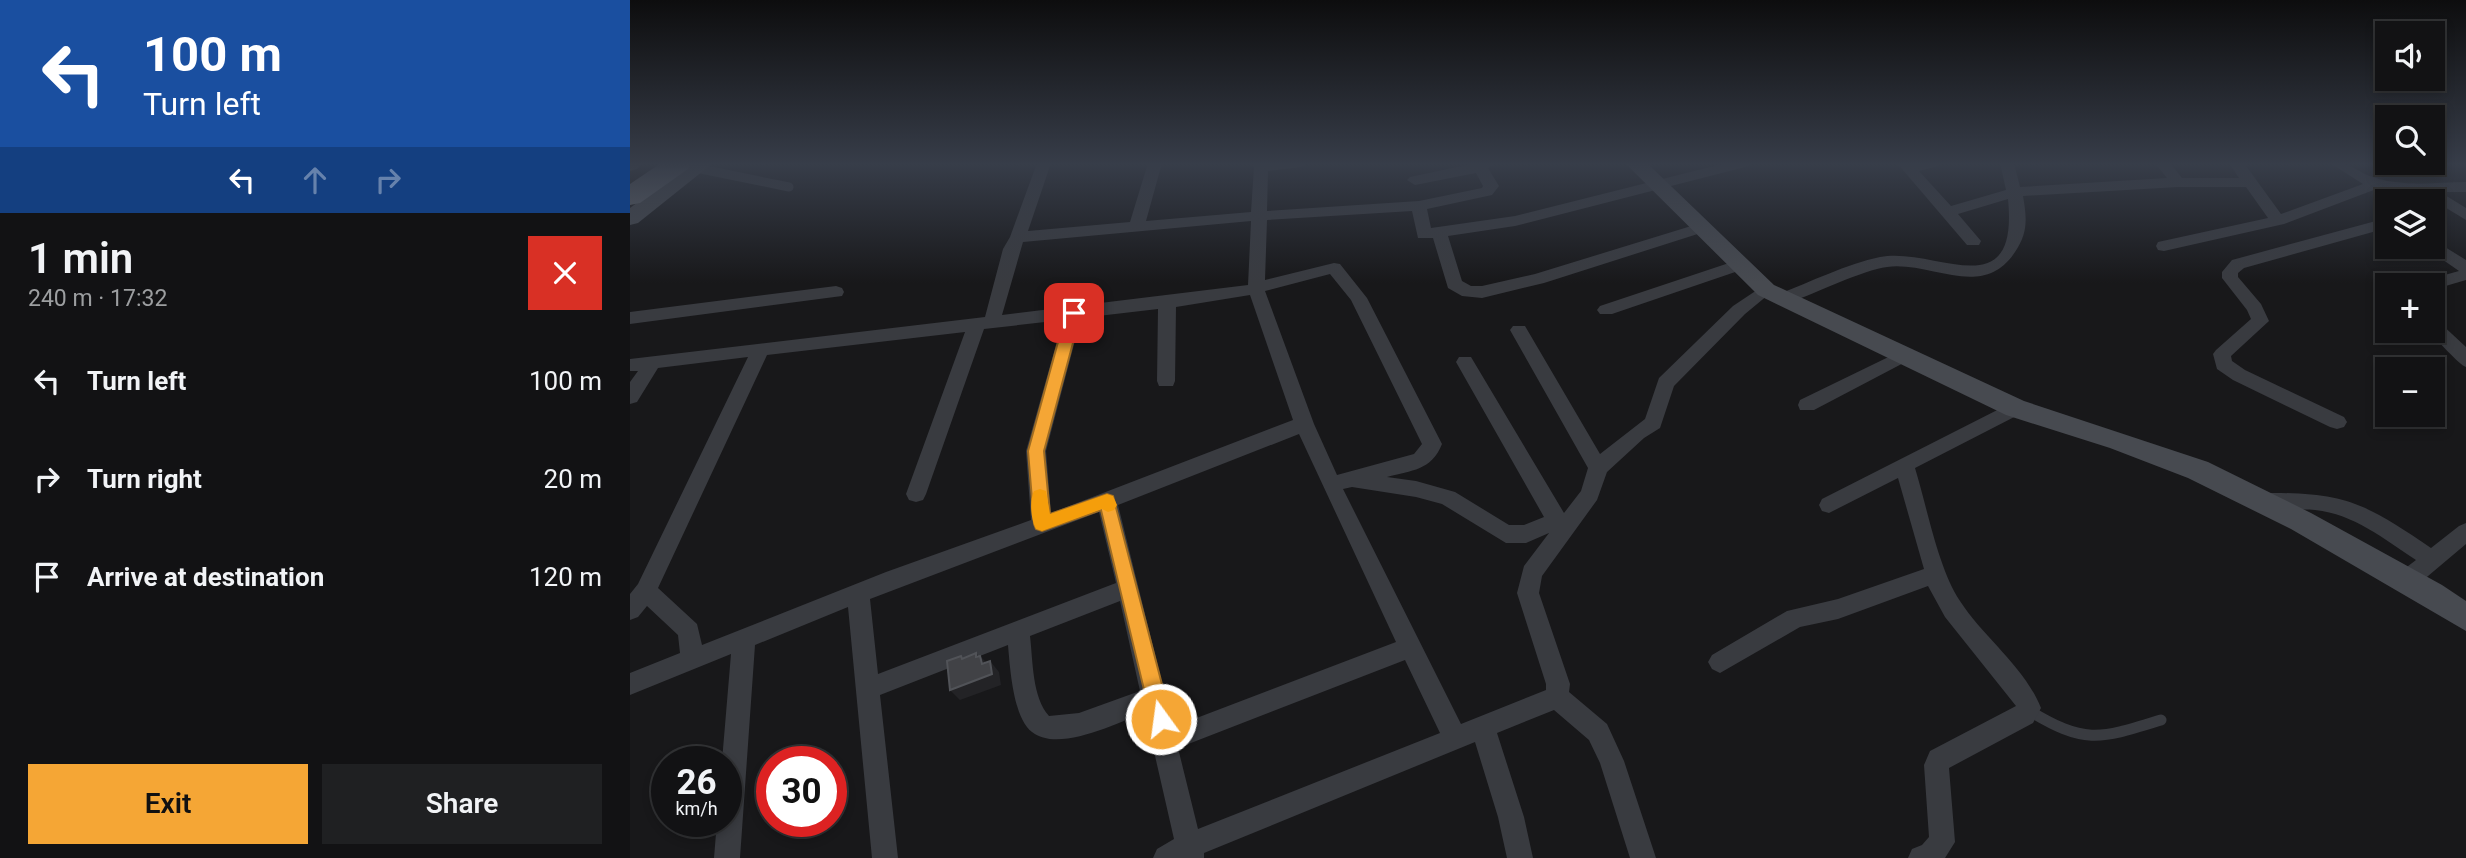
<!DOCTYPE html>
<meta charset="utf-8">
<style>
body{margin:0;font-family:Roboto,sans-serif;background:#1f2022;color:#f1f3f6;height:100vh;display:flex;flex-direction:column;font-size:26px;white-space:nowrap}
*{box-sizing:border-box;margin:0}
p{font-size:23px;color:#9c9ea0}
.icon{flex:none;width:38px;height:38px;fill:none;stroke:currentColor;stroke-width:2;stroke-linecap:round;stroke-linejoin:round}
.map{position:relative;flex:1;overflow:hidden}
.drawer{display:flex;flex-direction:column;background:#121214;width:630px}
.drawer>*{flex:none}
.top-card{background:#1a4fa0;color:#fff;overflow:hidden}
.fabs{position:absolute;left:1745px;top:21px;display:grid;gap:14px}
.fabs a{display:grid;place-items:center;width:70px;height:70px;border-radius:0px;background:#121214;box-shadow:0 4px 10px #0003,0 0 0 2px #313234;font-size:35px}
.speed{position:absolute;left:21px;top:746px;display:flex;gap:14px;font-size:35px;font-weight:700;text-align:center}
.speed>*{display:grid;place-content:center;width:91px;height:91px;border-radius:50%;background:#121214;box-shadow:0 4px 10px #0003,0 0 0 2px #313234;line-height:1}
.speed small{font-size:18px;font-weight:400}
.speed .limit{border:10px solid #d22;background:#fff;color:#111}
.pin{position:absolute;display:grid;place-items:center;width:60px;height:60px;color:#fff;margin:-30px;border-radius:14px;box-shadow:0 4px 10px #0006}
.me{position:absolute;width:77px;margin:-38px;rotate:346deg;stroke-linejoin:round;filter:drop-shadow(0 0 5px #0008)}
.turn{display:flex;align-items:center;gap:24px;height:147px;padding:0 28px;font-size:32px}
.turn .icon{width:91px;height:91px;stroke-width:2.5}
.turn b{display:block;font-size:49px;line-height:60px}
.lanes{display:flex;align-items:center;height:66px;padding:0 28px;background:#0003;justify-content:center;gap:35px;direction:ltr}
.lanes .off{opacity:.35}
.round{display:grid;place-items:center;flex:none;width:74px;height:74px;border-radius:0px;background:#1f2022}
.head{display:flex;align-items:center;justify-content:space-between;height:119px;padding:0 28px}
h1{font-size:42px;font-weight:600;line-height:52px}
.button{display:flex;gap:14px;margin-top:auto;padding:14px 28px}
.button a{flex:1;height:80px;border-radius:0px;background:#f5a635;color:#111;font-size:28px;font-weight:600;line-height:80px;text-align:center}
.button a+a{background:#1f2022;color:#f1f3f6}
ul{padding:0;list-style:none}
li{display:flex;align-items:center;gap:21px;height:98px;padding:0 28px}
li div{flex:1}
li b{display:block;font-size:26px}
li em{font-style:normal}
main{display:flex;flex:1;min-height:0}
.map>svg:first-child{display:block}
</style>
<main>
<section class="drawer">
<div class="top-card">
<div class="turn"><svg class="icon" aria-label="left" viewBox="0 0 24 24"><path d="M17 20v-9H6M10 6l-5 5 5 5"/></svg><div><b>100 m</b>Turn left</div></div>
<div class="lanes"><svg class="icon" aria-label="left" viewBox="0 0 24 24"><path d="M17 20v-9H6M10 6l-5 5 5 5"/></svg><svg class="icon off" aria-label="ahead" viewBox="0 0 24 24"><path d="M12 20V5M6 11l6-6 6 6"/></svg><svg class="icon off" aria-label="right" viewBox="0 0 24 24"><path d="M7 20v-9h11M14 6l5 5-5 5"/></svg></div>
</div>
<div class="head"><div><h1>1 min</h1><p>240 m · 17:32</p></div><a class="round" style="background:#d93025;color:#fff"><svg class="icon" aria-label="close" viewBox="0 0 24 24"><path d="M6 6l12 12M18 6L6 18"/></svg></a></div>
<ul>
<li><svg class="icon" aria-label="left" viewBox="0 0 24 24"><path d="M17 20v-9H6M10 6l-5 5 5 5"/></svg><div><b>Turn left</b></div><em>100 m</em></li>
<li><svg class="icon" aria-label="right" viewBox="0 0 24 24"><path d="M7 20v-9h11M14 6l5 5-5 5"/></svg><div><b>Turn right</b></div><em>20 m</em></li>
<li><svg class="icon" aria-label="arrive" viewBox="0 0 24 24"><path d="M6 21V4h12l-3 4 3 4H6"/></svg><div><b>Arrive at destination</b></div><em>120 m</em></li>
</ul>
<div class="button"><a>Exit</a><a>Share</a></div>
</section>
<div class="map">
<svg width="1836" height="858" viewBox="0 0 1836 858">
<rect width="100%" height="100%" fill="#18181a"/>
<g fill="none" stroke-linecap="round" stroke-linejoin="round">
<path stroke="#393b40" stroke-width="9" d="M 66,168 L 159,187"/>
<path stroke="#393b40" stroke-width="11" d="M 1398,710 C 1455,745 1470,739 1531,720"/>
<path fill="#393b40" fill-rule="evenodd" d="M 407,163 L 421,163 L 398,231 L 500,222 L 518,163 L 532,163 L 516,221 L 621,212 L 624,167 L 621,163 L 678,163 L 671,167 L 638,171 L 637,211 L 789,201 L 852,188 L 853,186 L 846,173 L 785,185 L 777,180 L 780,177 L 846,163 L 866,163 L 858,168 L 869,186 L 862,195 L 797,209 L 801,228 L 885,216 L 1096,163 L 1121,163 L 1119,166 L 885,226 L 818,236 L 832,281 L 841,286 L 852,286 L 905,274 L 1071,223 L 1079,228 L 1077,231 L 914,283 L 852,298 L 832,296 L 818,288 L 803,238 L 788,238 L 782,211 L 637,220 L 635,280 L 704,263 L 710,264 L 737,298 L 812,444 C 801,471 782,470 757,477 L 786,481 L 825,492 L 879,525 L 894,525 L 914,517 L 826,362 L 829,357 L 841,357 L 934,513 L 951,491 L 958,468 L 880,330 L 883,326 L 895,326 L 970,454 L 1015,419 L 1029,378 L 1103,306 L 1136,284 L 1144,290 L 1115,314 L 1044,386 L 1030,428 L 1014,438 L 977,472 L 967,500 L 912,576 L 909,593 L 940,684 L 939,692 L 977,724 L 994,761 L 1026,858 L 1000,858 L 970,763 L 959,740 L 924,710 L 867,733 L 894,817 L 903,858 L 877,858 L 868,817 L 845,742 L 574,853 L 574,858 L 523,858 L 527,849 L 544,839 L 515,712 C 488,723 428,753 402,732 C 383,718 380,667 378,645 L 250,695 L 268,858 L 242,858 L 218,607 L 125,645 L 110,858 L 84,858 L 87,821 L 96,821 L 96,761 L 92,761 L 101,654 L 0,695 L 0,673 L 50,653 L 48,635 L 17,606 L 8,617 L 0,620 L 0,594 L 8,584 L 118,357 L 28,368 L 7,402 L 0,404 L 0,382 L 8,371 L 0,371 L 0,359 L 355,317 L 373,249 L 380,237 ZM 621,221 L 618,285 L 372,315 L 393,242 ZM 700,274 L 721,300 L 792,444 L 784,454 L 707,475 L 684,424 L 635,291 ZM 620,295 L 663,420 L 421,513 L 416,451 L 451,318 L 528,309 L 527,381 L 529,386 L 543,386 L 545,381 L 546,307 ZM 433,320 L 396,451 L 401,520 L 256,572 L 72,645 L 67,624 L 28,588 L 137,355 L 335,332 L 276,494 L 279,500 L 286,502 L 293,500 L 296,494 L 354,329 ZM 669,434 L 766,642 L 543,727 L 488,505 ZM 722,487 L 786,497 L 812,504 L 876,543 L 896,543 L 919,533 L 894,566 L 887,593 L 916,684 L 916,690 L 831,724 L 713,489 ZM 469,512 L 486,583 L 248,674 L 240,599 ZM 490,601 L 510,691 L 449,713 L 419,716 C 402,697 403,661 400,636 ZM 775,660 L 810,733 L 568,829 L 548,748 Z
M 1267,163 L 1310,163 L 1308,166 L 1289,171 L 1321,206 L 1376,190 L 1370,163 L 1384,163 L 1390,187 L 1537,178 L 1525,163 L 1540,163 L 1552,178 L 1609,178 L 1599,163 L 1614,163 L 1651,214 L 1733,184 L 1700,163 C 1725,163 1725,172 1746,178 C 1774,187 1808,182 1836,182 L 1836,192 L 1810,192 L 1836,208 L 1836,220 L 1790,192 L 1749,188 L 1654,224 L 1534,251 L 1528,250 L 1526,246 L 1528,242 L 1638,218 L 1616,187 L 1548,187 L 1393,196 C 1397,219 1398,233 1385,252 C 1353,301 1301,261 1257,267 C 1233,270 1186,293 1161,302 L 1149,302 L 1146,298 L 1149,294 C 1180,282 1217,264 1250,257 C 1305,246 1389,310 1378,199 L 1328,214 L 1351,241 L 1349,245 L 1337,245 Z
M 1757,218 L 1757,228 L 1614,268 L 1608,273 L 1608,277 L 1631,304 L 1639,321 L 1601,356 L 1602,361 L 1615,370 L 1714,417 L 1717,422 L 1714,427 L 1707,429 L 1700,427 L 1603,380 L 1587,369 L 1583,354 L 1586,350 L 1621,319 L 1617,310 L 1592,278 L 1592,272 L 1602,260 Z
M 1802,239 L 1836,260 L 1836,280 L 1802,290 L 1802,285 L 1791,285 L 1793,281 L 1829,271 L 1796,248 L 1802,247 Z
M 1108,260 L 1116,265 L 1114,269 L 982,314 L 970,314 L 967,310 L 970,306 Z
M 206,286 L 212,288 L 214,292 L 212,296 L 0,324 L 0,312 Z
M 1802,319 L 1808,321 L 1836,347 L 1836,367 C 1829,365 1806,338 1798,331 L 1802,331 Z
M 1277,348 L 1283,350 L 1286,354 L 1283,358 L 1184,410 L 1170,410 L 1168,405 L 1170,400 Z
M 1385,401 L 1392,403 L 1394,408 L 1392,413 L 1285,468 C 1297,507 1308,568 1330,601 C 1354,638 1394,666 1411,708 L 1403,723 L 1319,768 L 1325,842 L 1315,858 L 1278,858 L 1282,849 L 1292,845 L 1299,837 L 1294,765 L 1300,751 L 1386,706 L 1315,617 L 1298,586 L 1208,619 L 1170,627 L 1090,673 L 1082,669 L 1078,662 L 1082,655 L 1157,611 L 1208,599 L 1294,569 L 1268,478 L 1199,513 L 1192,511 L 1189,505 L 1192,499 Z
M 1633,493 C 1715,492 1735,503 1801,548 L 1829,526 L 1836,523 L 1836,544 L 1785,587 L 1777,589 L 1769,587 L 1766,580 L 1769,573 L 1786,560 C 1754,539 1724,514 1685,510 C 1666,508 1644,513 1626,507 L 1623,501 L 1626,495 Z"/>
<path fill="#474a50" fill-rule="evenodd" d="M 0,163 L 13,163 L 7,169 L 0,171 Z
M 60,163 L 83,163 L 8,223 L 0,225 L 0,208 Z
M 995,163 L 1017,163 L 1144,285 L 1394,401 L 1578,462 L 1681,513 L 1812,585 L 1836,601 L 1836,631 L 1661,529 L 1558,478 L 1480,448 L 1376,415 L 1128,295 Z"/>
<path fill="#656971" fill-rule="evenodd" d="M 31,163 L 62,163 L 58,169 L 10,203 L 0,205 L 0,184 Z"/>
</g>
<path fill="#232326" d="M 346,653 L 351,659 L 350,656 L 360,666 L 360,661 L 369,672 L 371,685 L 330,700 L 320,690 L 352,664 L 346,657 Z"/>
<path fill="#414246" stroke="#515358" stroke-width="2" d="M 346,653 L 346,657 L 350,656 L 352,664 L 360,661 L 362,674 L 320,690 L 317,661 L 331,656 L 332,659 Z"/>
<linearGradient id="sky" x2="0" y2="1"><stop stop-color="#0d0d0e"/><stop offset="0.58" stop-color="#373d49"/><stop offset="1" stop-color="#373d49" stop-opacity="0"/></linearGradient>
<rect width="1836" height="283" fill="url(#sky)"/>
<path fill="#f5a635" stroke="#9f6c22" stroke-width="2" d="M 444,308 L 451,313 L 414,451 L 420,514 L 477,494 L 483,496 L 541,719 L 538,726 L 531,728 L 524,726 L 521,719 L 471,510 L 412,531 L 406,529 L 404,524 L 398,451 L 436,313 Z"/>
<path fill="#f59e0b" d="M 410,489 L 416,491 L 420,514 L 477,494 L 483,496 L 487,505 L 484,510 L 478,512 L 472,509 L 412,531 L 406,529 C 401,520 399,501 404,491 Z"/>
</svg>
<div class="fabs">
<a><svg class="icon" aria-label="sound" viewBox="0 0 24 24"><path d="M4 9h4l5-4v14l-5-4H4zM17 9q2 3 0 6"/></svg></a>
<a><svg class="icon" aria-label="search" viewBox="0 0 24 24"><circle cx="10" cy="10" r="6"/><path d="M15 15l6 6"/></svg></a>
<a><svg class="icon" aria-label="layers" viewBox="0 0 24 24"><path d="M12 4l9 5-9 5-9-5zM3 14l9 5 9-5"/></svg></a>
<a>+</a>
<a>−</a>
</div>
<div class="speed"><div>26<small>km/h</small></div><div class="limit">30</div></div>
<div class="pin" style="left:444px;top:313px;background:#d93025"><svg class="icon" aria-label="arrive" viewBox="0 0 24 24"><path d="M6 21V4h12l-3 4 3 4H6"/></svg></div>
<svg class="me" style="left:531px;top:719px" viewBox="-20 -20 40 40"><circle r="17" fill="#f5a635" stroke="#fff" stroke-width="3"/><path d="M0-11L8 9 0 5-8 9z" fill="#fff"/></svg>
</div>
</main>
